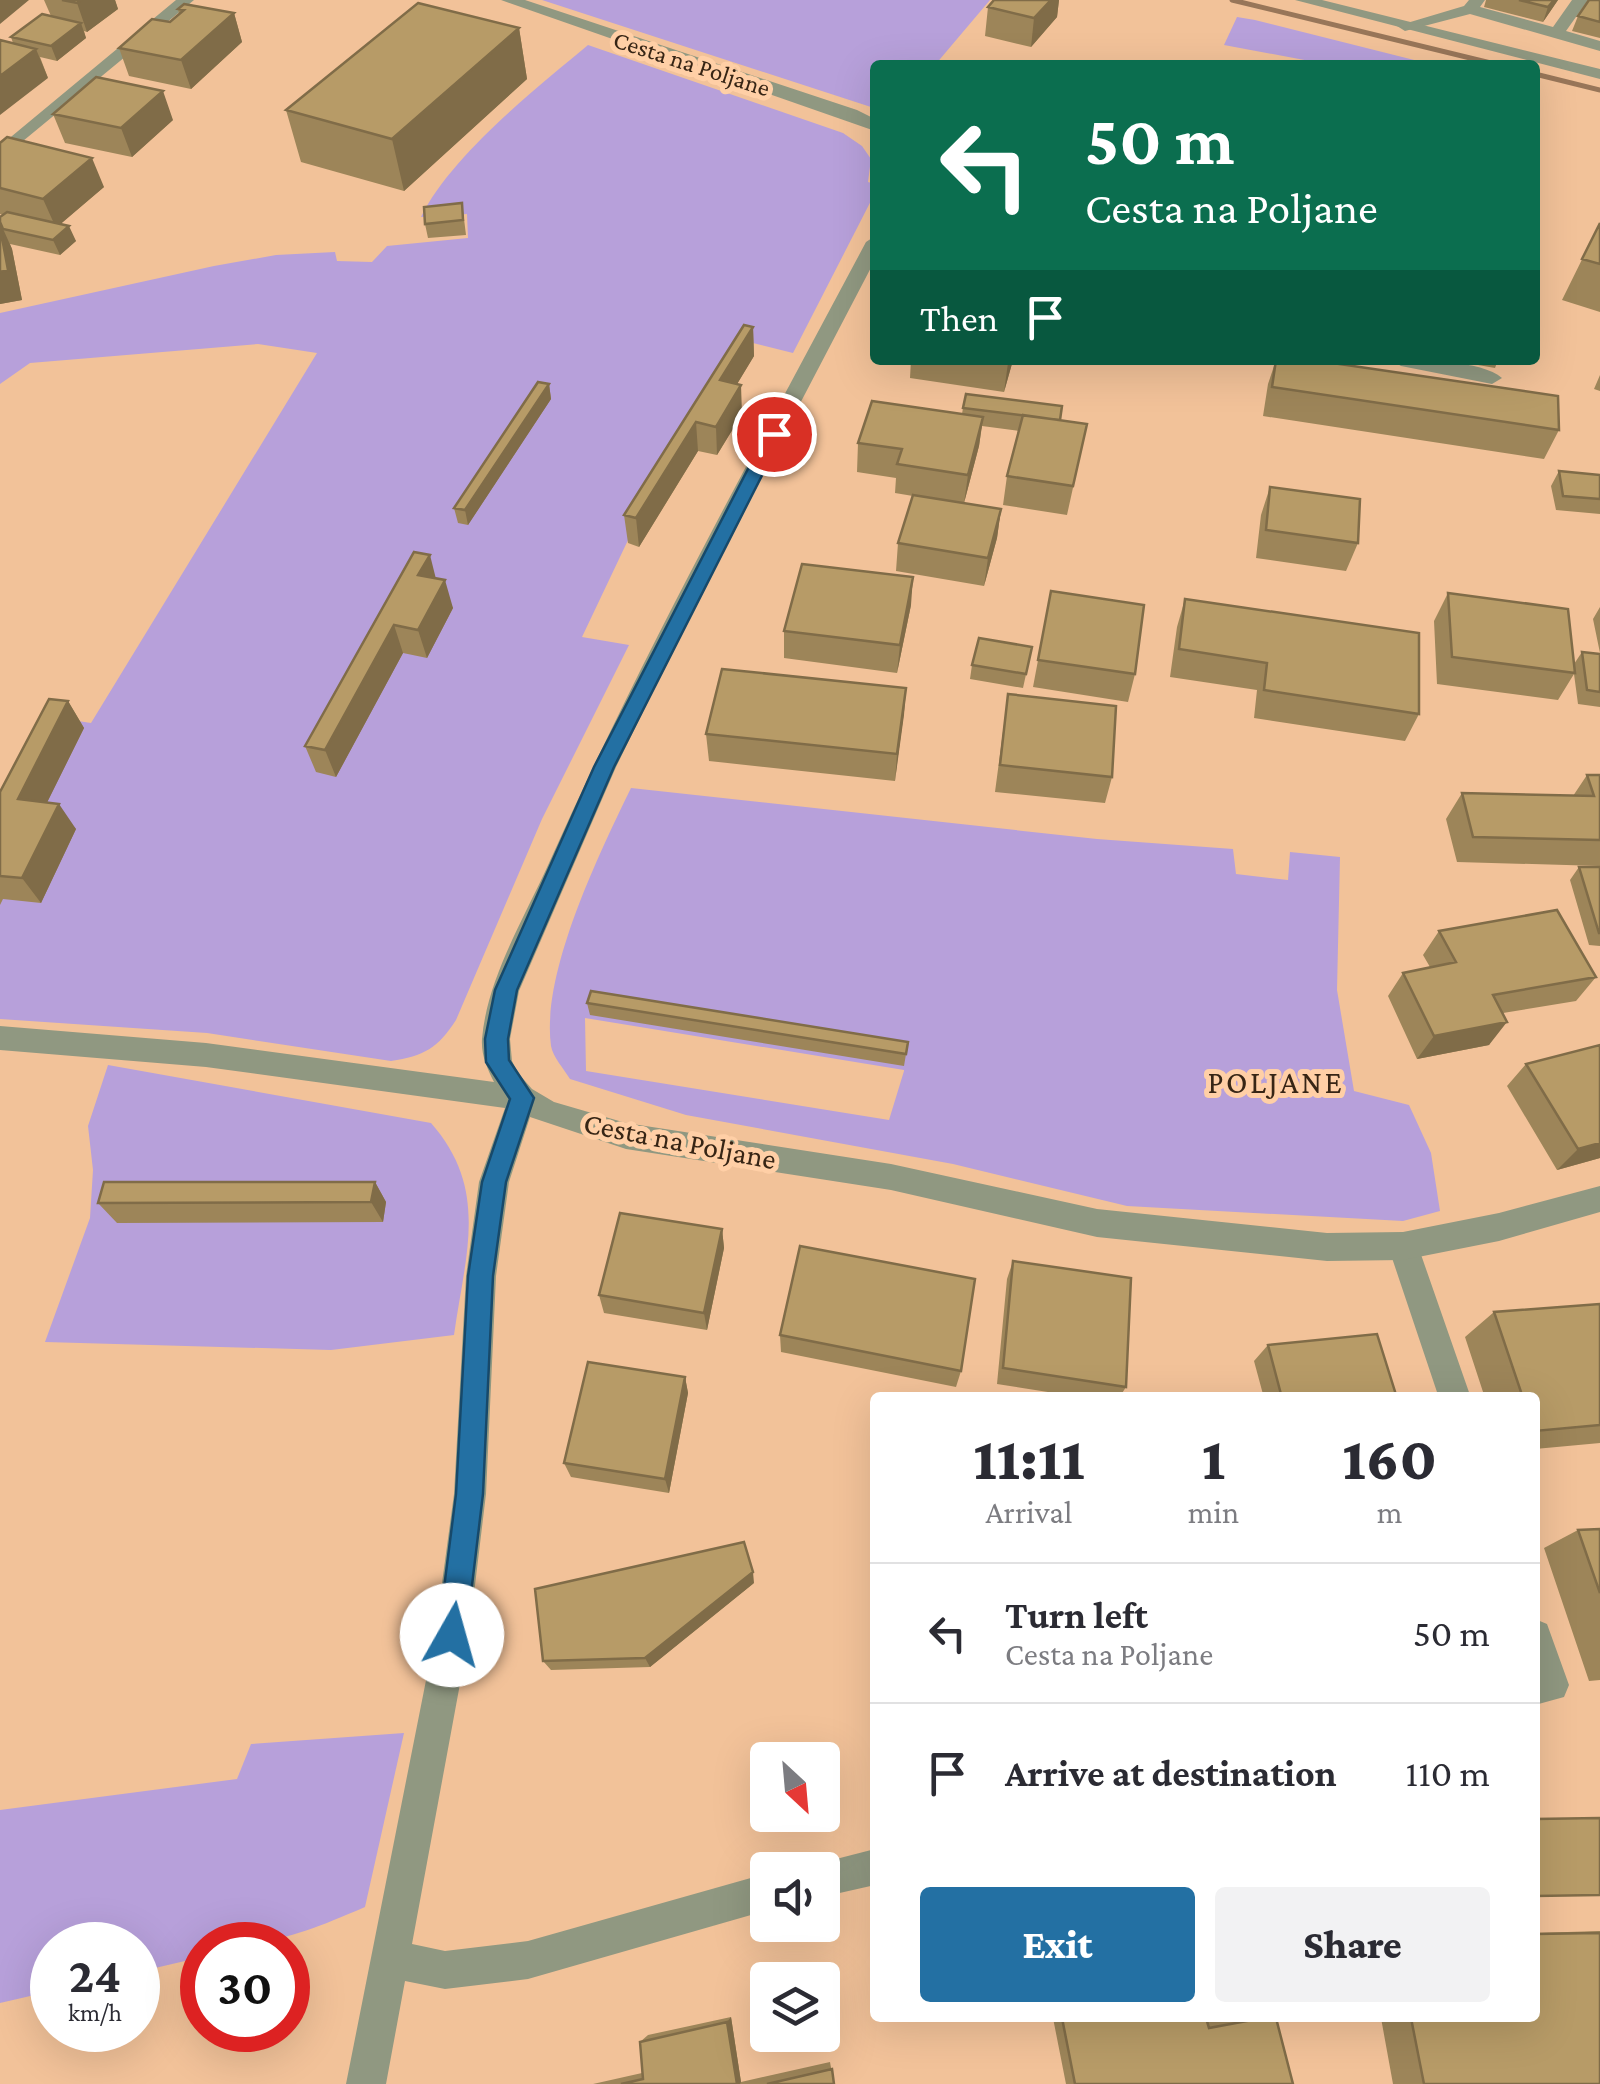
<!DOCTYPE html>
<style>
body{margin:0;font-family:"Crimson Pro",serif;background:#f2f2f3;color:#2b2b33;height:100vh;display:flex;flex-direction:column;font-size:38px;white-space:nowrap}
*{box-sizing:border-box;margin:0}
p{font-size:32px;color:#7c7c81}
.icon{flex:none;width:55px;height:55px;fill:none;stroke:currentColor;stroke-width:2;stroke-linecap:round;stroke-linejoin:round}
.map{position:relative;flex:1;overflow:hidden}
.side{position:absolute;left:870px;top:1392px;width:670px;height:630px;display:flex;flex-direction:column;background:#fff;border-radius:10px;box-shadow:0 10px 40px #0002}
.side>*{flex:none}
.top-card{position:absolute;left:870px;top:60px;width:670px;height:305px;border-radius:10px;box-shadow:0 10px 40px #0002;background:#0b6e4f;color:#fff;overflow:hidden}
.needle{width:65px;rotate:154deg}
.buttons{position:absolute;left:750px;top:1742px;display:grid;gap:20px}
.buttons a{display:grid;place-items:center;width:90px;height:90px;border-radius:10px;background:#fff;box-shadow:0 10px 40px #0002;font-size:50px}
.speed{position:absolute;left:30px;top:1922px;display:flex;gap:20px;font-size:50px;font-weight:700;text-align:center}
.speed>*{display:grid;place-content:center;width:130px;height:130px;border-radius:50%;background:#fff;box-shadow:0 10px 40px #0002;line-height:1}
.speed small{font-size:25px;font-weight:400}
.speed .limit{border:15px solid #d22;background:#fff;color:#111}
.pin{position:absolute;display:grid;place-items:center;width:85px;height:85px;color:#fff;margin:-42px;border:5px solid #fff;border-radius:50%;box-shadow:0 2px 10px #0007}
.me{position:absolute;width:110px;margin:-55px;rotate:7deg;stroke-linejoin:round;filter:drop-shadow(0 0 8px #0008)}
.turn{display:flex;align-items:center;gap:35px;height:210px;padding:0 50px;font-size:45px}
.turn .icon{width:130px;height:130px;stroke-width:2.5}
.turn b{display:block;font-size:70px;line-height:85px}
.then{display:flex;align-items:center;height:95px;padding:0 50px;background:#0003;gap:20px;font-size:38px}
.eta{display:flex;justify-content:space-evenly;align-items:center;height:170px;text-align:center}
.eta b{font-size:60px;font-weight:800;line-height:70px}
.action{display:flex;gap:20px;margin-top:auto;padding:20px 50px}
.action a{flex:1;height:115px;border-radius:10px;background:#2370a3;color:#fff;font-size:40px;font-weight:800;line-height:115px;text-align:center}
.action a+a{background:#f2f2f3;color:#2b2b33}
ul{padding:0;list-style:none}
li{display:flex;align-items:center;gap:30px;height:140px;padding:0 50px;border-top:2px solid #e1e1e2}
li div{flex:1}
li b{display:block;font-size:38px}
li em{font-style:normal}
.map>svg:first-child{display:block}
</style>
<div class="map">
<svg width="1600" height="2084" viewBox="0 0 1600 2084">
<rect width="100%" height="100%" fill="#f2c299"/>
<path fill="#b7a0da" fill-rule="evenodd" d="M 542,0 L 990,0 L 935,65 L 875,65 L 874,108 Z
M 1237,17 L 1255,20 L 1434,65 L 1331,65 L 1224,45 Z
M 588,45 L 843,133 L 862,146 L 871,159 L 868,182 L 875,184 L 875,193 L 793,353 L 745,341 L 648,498 L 582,637 L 629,645 L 542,819 L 456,1020 C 438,1048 424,1056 391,1061 L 207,1033 L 0,1019 L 0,817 L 52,717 L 91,723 L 317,353 L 258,344 L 30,363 L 0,384 L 0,313 L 214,266 L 276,255 L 335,252 L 337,261 L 372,262 L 387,246 L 468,238 L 467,214 L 421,217 C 450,157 535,89 588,45 Z
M 631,788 L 1097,839 L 1233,849 L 1236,874 L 1288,880 L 1290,852 L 1340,857 L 1337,990 L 1354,1091 L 1409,1105 L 1431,1153 L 1440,1211 L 1403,1221 L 1127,1206 L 953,1164 L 686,1115 L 570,1079 C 564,1069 553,1057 551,1046 C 541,973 599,854 631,788 ZM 585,1018 L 904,1070 L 904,1071 L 889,1120 L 586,1071 Z
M 108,1065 L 431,1123 C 490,1190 465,1255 454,1335 L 331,1350 L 45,1342 L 90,1218 L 93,1170 L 88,1126 Z
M 404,1733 L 365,1907 C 300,1935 274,1945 202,1945 L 202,1957 L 138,1972 L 138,1945 L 52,1945 L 52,1991 L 0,2003 L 0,1810 L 237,1779 L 251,1744 Z"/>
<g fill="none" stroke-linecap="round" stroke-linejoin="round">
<path fill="#909881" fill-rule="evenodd" d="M 1469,0 L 1485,0 L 1480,7 L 1553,27 L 1572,0 L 1588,0 L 1566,31 L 1600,41 L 1600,51 L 1470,14 L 1405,31 L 1397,26 L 1464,6 Z
M 1391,360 C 1419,360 1482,360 1502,378 L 1492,384 L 1401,366 Z
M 1403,1232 L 1414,1236 L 1418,1246 L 1471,1398 L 1439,1398 L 1388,1246 L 1392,1236 Z
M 1535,1619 L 1547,1624 L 1569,1685 L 1564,1697 L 1535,1705 Z"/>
<path fill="#909881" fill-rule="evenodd" d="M 176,0 L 194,0 L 0,160 L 0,146 Z
M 501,0 L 525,0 L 857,110 L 875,119 L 875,131 Z
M 1295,0 L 1322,0 L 1600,69 L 1600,79 Z
M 875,236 L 875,260 L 699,597 L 616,767 L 519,991 L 510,1039 L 512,1061 L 518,1073 L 532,1089 L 554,1102 L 626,1123 L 891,1164 L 1097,1209 L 1327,1233 L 1403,1232 L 1499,1213 L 1600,1186 L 1600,1212 L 1499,1241 L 1403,1260 L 1327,1261 L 1097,1237 L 891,1190 L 626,1149 L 530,1117 L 509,1182 L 496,1276 L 486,1494 L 469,1635 L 412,1944 L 445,1951 L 528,1941 L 768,1873 L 768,1910 L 528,1979 L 445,1989 L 405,1981 L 386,2084 L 346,2084 L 435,1635 L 454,1494 L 466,1276 L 479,1182 L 505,1108 L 206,1067 L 0,1050 L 0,1026 L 206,1043 L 494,1082 C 487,1068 481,1055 482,1039 C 487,978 525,917 549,863 C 644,650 757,447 866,242 Z
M 875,1849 L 875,1885 L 822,1897 L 822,1870 L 807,1870 L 809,1866 Z"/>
<path stroke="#987659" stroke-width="5" d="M 1232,0 L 1499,65
M 1535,74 L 1600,90"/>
</g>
<path fill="#9d8559" d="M 44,0 L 115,0 L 118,9 L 87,32 L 84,31 L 86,38 L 57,61 L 40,57 L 48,78 L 13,43 L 11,37 L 51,16 Z
M 994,0 L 1059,0 L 1057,17 L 1031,47 L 985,36 L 988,7 Z
M 1486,0 L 1558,0 L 1543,22 L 1484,7 Z
M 1600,0 L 1600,38 L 1572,31 L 1578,16 Z
M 178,9 L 234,13 L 242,42 L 191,89 L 129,76 L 119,48 L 170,22 L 179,14 Z
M 519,28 L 527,79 L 404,191 L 301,162 L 286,110 Z
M 53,114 L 173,120 L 132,157 L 65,143 Z
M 0,143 L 104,187 L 60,224 L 76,241 L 60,255 L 10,244 L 12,249 L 22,300 L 0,304 L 0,218 L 3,215 L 0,214 Z
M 462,203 L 466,235 L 428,238 L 425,224 Z
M 1600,223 L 1600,312 L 1562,300 Z
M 753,327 L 754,356 L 737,384 L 742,414 L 717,455 L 698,451 L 639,547 L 628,543 L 624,515 Z
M 911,360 L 1013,360 L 1004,392 L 910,378 Z
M 1276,360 L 1312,360 L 1559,430 L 1544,459 L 1263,416 L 1268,384 Z
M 1450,360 L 1498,360 L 1495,368 Z
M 1600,375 L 1600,391 L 1594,389 Z
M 549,384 L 551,399 L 468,525 L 458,523 L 454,508 Z
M 963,408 L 1087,424 L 1067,515 L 1003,505 L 1007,476 L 1019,431 L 982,426 L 979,446 L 964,503 L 1001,509 L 997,538 L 984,586 L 896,571 L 898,543 L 913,496 L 895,493 L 896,478 L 857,472 L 858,443 L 962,414 Z
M 1559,471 L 1600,475 L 1600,514 L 1556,510 L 1551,486 Z
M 1270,487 L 1358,543 L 1346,571 L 1256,558 L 1261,515 Z
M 414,552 L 436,579 L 453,608 L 427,658 L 403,653 L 336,777 L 316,772 L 305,746 Z
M 1051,591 L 1135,674 L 1128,702 L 1033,687 Z
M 1448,593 L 1574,664 L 1582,652 L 1600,654 L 1600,707 L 1578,704 L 1574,674 L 1558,700 L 1437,684 L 1434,621 Z
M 1185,599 L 1419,714 L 1405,741 L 1254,718 L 1257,690 L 1170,677 L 1177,627 Z
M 911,605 L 897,673 L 784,658 L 784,631 Z
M 1600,607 L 1600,653 L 1593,619 Z
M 1032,647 L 1023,688 L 970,679 L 972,665 Z
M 906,688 L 895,781 L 709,761 L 706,734 Z
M 1008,694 L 1112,777 L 1105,803 L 995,792 Z
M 68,701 L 84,728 L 47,802 L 76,829 L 41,903 L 3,899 L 0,905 L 0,792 Z
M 1587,775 L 1600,775 L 1600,866 L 1457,862 L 1446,819 L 1462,793 L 1573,796 Z
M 1579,867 L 1600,867 L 1600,946 L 1589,945 L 1570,880 Z
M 1439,931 L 1596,977 L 1576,1001 L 1503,1013 L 1489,1045 L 1417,1059 L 1388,996 L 1403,973 L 1430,967 L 1423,955 Z
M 587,1003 L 908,1042 L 904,1066 L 590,1015 Z
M 1526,1064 L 1600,1158 L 1557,1170 L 1507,1086 Z
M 375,1182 L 386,1202 L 383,1222 L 117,1223 L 98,1203 Z
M 722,1229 L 724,1248 L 707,1330 L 604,1313 L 599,1295 Z
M 1013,1261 L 1126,1387 L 1119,1398 L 1086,1398 L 997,1384 L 1007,1279 Z
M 1600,1304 L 1600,1443 L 1535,1449 L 1535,1398 L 1485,1398 L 1465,1337 L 1494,1312 Z
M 780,1335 L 961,1371 L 956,1387 L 781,1352 Z
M 1268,1345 L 1397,1398 L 1264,1398 L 1254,1361 Z
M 685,1377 L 688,1393 L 669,1493 L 571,1477 L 564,1463 Z
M 1600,1529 L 1600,1680 L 1589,1681 L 1544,1548 L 1578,1530 Z
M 754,1583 L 650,1667 L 551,1670 L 543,1661 Z
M 1600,1931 L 1600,2084 L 1393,2084 L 1381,2018 L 1535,2018 L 1535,1933 Z
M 731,2017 L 741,2082 L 830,2062 L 834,2084 L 593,2084 L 642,2073 L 640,2042 L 648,2035 Z
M 1053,2018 L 1206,2018 L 1207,2022 L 1229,2018 L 1276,2018 L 1293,2084 L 1066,2084 Z"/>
<path fill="#806c48" d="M 0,0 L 29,0 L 0,24 Z
M 81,0 L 115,0 L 118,9 L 87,32 L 77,3 Z
M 1051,0 L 1059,0 L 1057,17 L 1031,47 L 1034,18 Z
M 1554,0 L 1558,0 L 1543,22 L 1548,7 Z
M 234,13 L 242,42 L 191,89 L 181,60 Z
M 81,23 L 86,38 L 57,61 L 51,46 Z
M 519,28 L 527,79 L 404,191 L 392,139 Z
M 36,49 L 48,78 L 0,115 L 0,76 Z
M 163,91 L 173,120 L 132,157 L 121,128 Z
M 92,158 L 104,187 L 56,228 L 43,199 Z
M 0,222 L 12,249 L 22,300 L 0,304 Z
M 69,226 L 76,241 L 60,255 L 53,240 Z
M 753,327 L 754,356 L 722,409 L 720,380 Z
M 1009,360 L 1013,360 L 1004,392 L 1008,363 Z
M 549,384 L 551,399 L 468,525 L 465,510 Z
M 741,385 L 742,414 L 717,455 L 716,427 Z
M 983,417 L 979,446 L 964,503 L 968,475 Z
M 696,422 L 698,451 L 639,547 L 636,518 Z
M 1001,509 L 997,538 L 984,586 L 988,558 Z
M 430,555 L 437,583 L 418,575 Z
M 913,577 L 911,605 L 897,673 L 900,645 Z
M 445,580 L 453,608 L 427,658 L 418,630 Z
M 394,625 L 403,653 L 336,777 L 325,750 Z
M 906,688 L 904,715 L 895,781 L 897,754 Z
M 68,701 L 84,728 L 36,825 L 18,799 Z
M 59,804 L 76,829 L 41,903 L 22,878 Z
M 1507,1022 L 1489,1045 L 1417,1059 L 1434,1036 Z
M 1600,1143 L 1600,1158 L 1557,1170 L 1578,1149 Z
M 375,1182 L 386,1202 L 383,1222 L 371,1202 Z
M 722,1229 L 724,1248 L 707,1330 L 704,1313 Z
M 685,1377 L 688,1393 L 669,1493 L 665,1479 Z
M 753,1572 L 754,1583 L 650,1667 L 645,1658 Z
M 731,2017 L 741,2082 L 740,2084 L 737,2084 L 727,2022 Z"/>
<path fill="#b79b67" stroke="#806c48" stroke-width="2.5" d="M 62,0 L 81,0 L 77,3 Z
M 994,0 L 1051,0 L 1034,18 L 988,7 Z
M 1519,0 L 1554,0 L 1548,7 Z
M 1589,0 L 1600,0 L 1600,22 L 1578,16 Z
M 418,3 L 519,28 L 392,139 L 286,110 Z
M 184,4 L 234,13 L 181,60 L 119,48 L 152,19 L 170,22 L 184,10 L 178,9 Z
M 42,14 L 81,23 L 51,46 L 11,37 Z
M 0,40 L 36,49 L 0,76 Z
M 96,77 L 163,91 L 121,128 L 53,114 Z
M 7,137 L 92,158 L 43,199 L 0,188 L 0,143 Z
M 462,203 L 463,220 L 425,224 L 424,207 Z
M 7,212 L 69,226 L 53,240 L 3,229 L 0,222 L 0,217 Z
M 1600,223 L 1600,264 L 1582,259 Z
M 0,227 L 8,270 L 0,272 Z
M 744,325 L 753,327 L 720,380 L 741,385 L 716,427 L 696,422 L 636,518 L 624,515 Z
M 987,360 L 1009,360 L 1008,363 Z
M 1276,360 L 1312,360 L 1558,396 L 1559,430 L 1272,387 Z
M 538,382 L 549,384 L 465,510 L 454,508 Z
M 966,394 L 1062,406 L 1060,420 L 963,408 Z
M 872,401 L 983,417 L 968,475 L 897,464 L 902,449 L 858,443 Z
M 1023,415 L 1087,424 L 1073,486 L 1007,476 Z
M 1559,471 L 1600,475 L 1600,499 L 1563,496 Z
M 1270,487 L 1360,499 L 1358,543 L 1266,530 Z
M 913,495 L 1001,509 L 988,558 L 898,543 Z
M 414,552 L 430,555 L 418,575 L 445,580 L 418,630 L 394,625 L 325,750 L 305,746 Z
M 802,564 L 913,577 L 900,645 L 784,631 Z
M 1051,591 L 1144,605 L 1135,674 L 1038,660 Z
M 1448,593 L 1568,609 L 1575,673 L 1452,657 Z
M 1185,599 L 1419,633 L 1419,714 L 1264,690 L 1267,663 L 1179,649 Z
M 979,638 L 1032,647 L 1026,674 L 972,665 Z
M 1582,652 L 1600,654 L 1600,692 L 1587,690 Z
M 722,669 L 906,688 L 897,754 L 706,734 Z
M 1008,694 L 1116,706 L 1112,777 L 1000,765 Z
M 49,699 L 68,701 L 18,799 L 59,804 L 22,878 L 0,876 L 0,792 Z
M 1587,775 L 1600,775 L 1600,840 L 1473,837 L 1462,793 L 1594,796 Z
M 1579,867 L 1600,867 L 1600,933 L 1599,933 Z
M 1557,910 L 1596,977 L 1493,995 L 1507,1022 L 1434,1036 L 1403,973 L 1456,962 L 1439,931 Z
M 591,991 L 908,1042 L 906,1054 L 587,1003 Z
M 1600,1045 L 1600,1143 L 1578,1149 L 1526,1064 Z
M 104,1182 L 375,1182 L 371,1202 L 98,1203 Z
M 620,1213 L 722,1229 L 704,1313 L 599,1295 Z
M 800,1246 L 975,1279 L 961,1371 L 780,1335 Z
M 1013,1261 L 1131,1278 L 1126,1387 L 1003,1368 Z
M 1600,1304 L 1600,1425 L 1535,1431 L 1535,1398 L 1523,1398 L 1494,1312 Z
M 1377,1334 L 1397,1398 L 1282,1398 L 1268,1345 Z
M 588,1362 L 685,1377 L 665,1479 L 564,1463 Z
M 1600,1529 L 1600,1593 L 1578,1530 Z
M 744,1542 L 753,1572 L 645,1658 L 543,1661 L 535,1589 Z
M 1600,1818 L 1600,1895 L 1535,1896 L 1535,1819 Z
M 1600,1933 L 1600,2084 L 1424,2084 L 1411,2018 L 1535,2018 L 1535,1934 Z
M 1062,2018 L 1206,2018 L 1209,2028 L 1263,2018 L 1276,2018 L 1293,2084 L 1075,2084 Z
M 727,2022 L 737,2084 L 621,2084 L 643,2079 L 640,2042 Z
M 832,2069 L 834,2084 L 767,2084 Z"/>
<path fill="#2370a3" stroke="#17496a" stroke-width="2.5" d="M 774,428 L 783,434 L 614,767 L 517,990 L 508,1039 L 509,1060 L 534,1098 L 506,1182 L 493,1276 L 483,1494 L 466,1635 L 462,1645 L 452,1649 L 442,1645 L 438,1635 L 456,1494 L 468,1276 L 482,1182 L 510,1099 L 486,1062 L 485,1039 L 495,990 L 594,767 L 766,434 Z"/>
<g text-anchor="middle" stroke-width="10" stroke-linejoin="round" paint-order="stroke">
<g font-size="25" fill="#372515" stroke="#ffcfa6">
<text transform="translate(692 63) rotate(18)" y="9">Cesta na Poljane</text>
</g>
<g font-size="30" fill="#372515" stroke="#ffcfa6">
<text transform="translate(680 1141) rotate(11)" y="10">Cesta na Poljane</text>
</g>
<g font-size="32" letter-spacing="2.5" fill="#372515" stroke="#ffcfa6">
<text x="1276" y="1093">POLJANE</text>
</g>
</g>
</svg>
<div class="buttons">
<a><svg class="needle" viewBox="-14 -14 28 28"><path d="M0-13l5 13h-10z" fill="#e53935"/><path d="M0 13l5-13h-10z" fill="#7c7c81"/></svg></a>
<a><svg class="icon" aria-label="sound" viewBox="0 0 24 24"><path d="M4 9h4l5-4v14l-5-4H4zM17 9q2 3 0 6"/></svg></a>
<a><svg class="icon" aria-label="layers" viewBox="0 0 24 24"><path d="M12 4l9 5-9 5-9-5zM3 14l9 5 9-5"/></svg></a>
</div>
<div class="speed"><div>24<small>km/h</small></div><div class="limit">30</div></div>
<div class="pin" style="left:774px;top:434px;background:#d93025"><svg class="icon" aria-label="arrive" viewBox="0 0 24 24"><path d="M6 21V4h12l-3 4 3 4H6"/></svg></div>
<svg class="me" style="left:452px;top:1635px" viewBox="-20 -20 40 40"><circle r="19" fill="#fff"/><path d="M0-13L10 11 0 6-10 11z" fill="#2370a3"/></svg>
<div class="top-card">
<div class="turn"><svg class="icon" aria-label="left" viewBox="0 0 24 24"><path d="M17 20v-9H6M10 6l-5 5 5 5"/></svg><div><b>50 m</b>Cesta na Poljane</div></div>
<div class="then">Then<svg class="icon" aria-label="arrive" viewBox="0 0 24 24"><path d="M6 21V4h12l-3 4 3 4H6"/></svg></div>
</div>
<section class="side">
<div class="eta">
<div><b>11:11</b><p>Arrival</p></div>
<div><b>1</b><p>min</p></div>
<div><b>160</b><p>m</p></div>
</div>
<ul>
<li><svg class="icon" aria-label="left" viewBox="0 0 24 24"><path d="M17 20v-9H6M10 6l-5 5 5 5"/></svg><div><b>Turn left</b><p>Cesta na Poljane</p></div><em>50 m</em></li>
<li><svg class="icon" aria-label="arrive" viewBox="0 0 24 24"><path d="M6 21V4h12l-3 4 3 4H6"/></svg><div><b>Arrive at destination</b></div><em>110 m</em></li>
</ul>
<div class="action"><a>Exit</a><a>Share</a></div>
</section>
</div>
